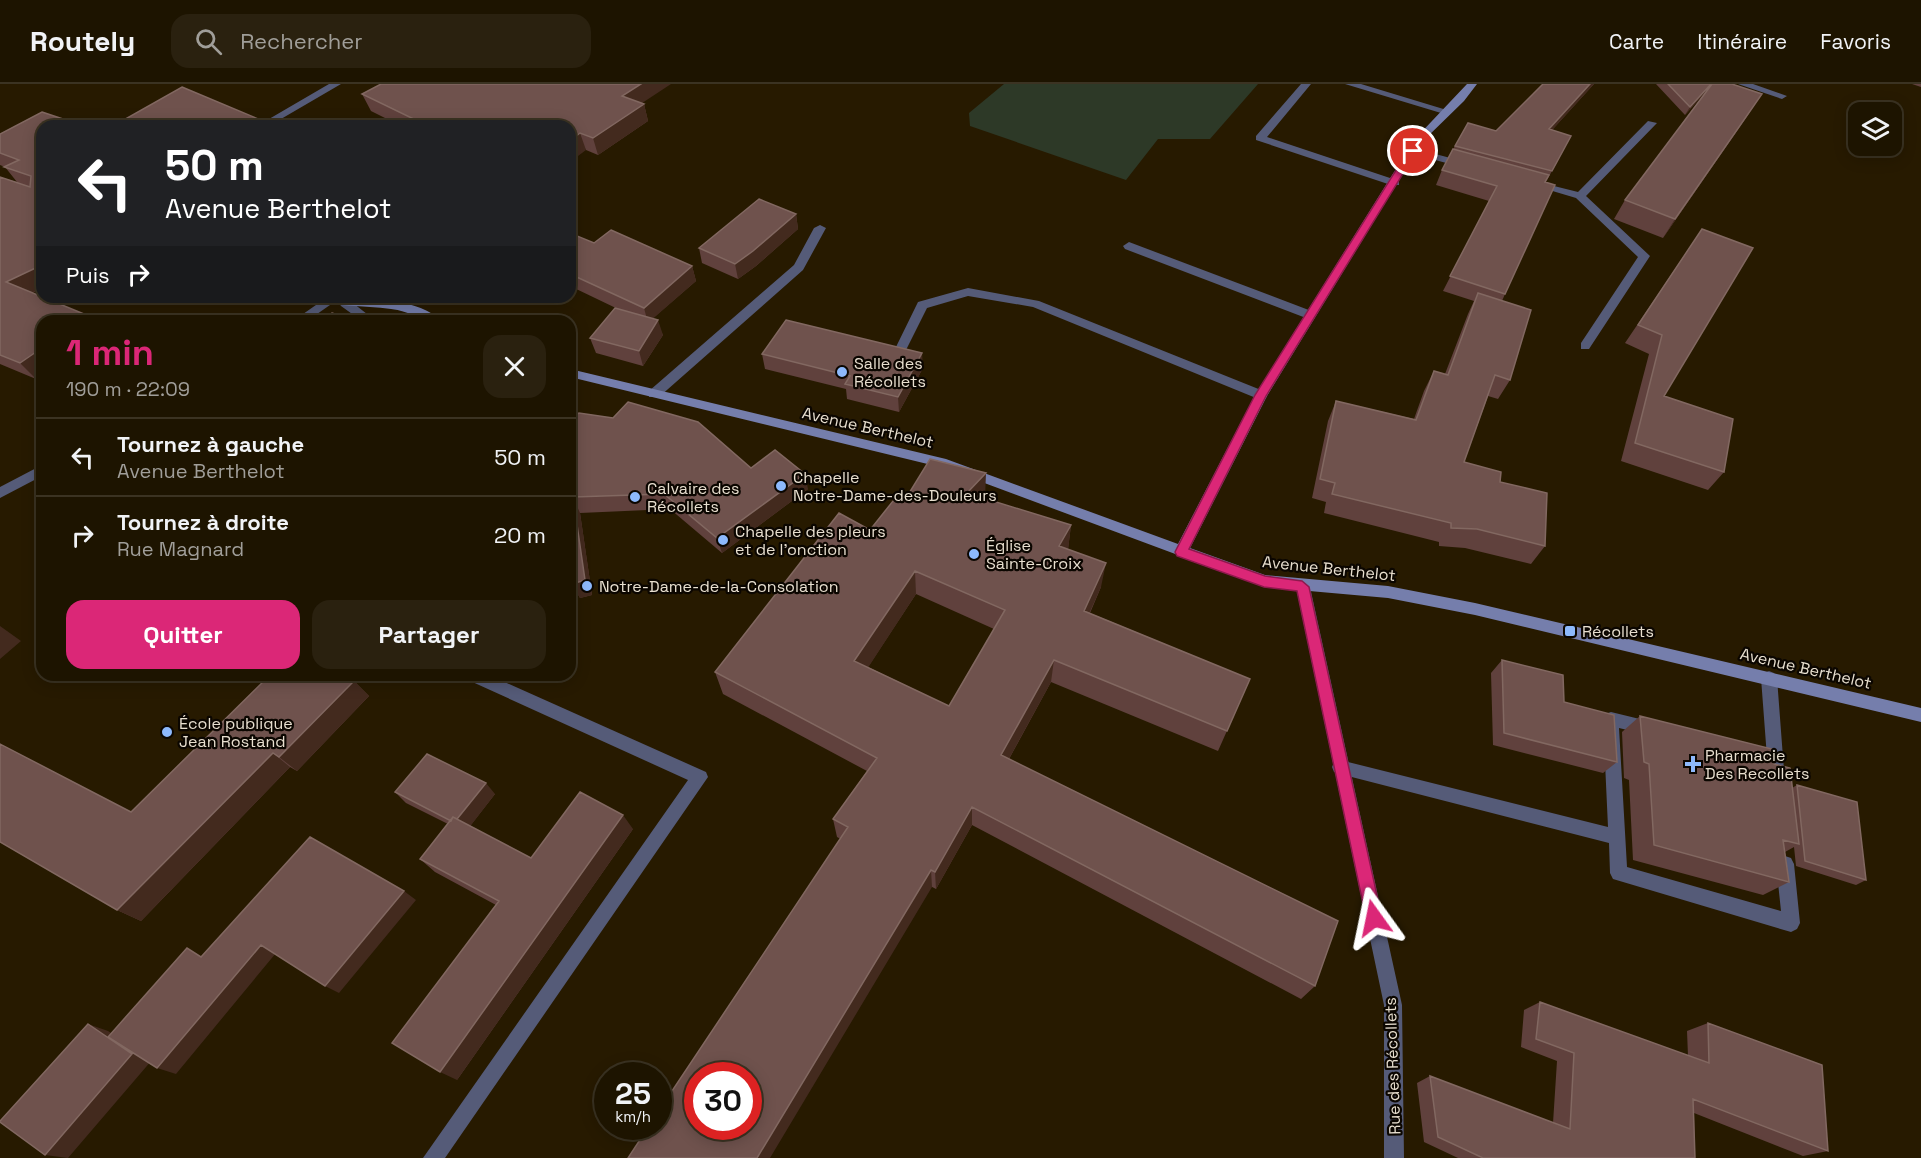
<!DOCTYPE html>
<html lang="fr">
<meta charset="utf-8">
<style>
body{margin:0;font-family:"Space Grotesk",sans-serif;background:#2a210f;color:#f1f3f6;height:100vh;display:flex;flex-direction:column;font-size:22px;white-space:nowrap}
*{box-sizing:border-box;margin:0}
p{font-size:20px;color:#a09e99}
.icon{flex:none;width:33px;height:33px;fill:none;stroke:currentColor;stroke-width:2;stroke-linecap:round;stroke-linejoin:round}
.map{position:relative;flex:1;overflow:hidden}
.drawer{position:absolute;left:36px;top:231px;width:540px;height:366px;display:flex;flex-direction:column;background:#1d1400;border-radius:18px;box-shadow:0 3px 15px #0003,0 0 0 2px #3b3322}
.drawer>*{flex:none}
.top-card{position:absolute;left:36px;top:36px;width:540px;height:183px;border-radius:18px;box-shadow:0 3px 15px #0003,0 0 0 2px #3b3322;background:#202124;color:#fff;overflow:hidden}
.tools{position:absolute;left:1848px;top:18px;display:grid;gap:12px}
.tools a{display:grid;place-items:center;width:54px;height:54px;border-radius:12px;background:#1d1400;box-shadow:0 3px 15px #0003,0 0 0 2px #3b3322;font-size:30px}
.speed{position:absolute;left:594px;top:978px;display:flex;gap:12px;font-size:30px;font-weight:700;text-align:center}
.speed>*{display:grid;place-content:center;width:78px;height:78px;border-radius:50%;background:#1d1400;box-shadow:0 3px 15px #0003,0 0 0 2px #3b3322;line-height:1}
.speed small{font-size:15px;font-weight:400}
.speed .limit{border:9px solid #d22;background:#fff;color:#111}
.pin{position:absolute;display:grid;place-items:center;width:51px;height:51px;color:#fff;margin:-26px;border:3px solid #fff;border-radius:50%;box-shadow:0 2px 6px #0007}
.me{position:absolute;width:66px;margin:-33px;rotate:348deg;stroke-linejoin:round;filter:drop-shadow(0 0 4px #0008)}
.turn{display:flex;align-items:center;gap:21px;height:126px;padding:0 30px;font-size:27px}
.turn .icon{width:78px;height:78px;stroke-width:2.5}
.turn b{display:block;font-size:42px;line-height:51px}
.then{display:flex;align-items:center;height:57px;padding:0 30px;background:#0003;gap:12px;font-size:22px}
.round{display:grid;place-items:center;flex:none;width:63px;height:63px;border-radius:18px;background:#2a210f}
.overview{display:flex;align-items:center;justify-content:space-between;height:102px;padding:0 30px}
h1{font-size:36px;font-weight:800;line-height:45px;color:#db2777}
.action{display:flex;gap:12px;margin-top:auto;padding:12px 30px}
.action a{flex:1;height:69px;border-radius:18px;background:#db2777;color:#fff;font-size:24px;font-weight:800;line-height:69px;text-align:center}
.action a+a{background:#2a210f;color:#f1f3f6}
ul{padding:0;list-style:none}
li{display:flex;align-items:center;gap:18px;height:78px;padding:0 30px;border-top:2px solid #3b3322}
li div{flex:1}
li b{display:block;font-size:22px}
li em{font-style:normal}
header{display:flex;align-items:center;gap:36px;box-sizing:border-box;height:84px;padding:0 30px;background:#1d1400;border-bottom:2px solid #3b3322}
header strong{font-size:28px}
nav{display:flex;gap:33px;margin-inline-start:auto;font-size:21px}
.search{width:420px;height:54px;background:#2a210f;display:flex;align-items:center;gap:15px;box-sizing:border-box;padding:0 21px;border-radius:18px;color:#a09e99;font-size:22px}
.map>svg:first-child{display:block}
</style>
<header>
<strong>Routely</strong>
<div class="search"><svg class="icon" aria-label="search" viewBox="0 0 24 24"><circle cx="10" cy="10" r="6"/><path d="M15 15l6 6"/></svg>Rechercher</div>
<nav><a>Carte</a><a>Itinéraire</a><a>Favoris</a></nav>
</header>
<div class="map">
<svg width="1921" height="1074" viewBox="0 0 1921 1074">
<rect width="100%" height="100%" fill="#271a00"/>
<path fill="#2d3927" d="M 1004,0 L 1258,0 L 1210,55 L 1158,55 L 1126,96 L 970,42 L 969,29 Z"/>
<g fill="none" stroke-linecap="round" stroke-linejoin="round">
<path fill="#555b78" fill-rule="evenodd" d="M 1301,0 L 1311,0 L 1267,53 L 1399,97 L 1399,101 L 1391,101 L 1256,56 L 1256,52 Z
M 1345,0 L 1361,0 L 1450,27 L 1441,29 Z
M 1738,0 L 1753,0 L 1787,12 L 1782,15 Z
M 1648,37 L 1657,39 L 1586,112 L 1650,172 L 1589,265 L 1581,265 L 1581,259 L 1638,173 L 1576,114 L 1529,100 L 1534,97 L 1578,108 Z
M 1413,64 L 1469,79 L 1470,81 L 1465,84 L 1409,69 L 1408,67 Z
M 820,141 L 826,144 L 803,186 L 659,313 L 649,313 L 649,307 L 794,181 L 814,144 Z
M 1129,158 L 1314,228 L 1316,231 L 1310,235 L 1306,234 L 1125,165 L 1123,162 Z
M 968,204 L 1039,217 L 1266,308 L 1267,311 L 1266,314 L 1256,314 L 1033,223 L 968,212 L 927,224 L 905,268 L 897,268 L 895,265 L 918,218 Z
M 326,214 L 332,218 L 330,221 L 307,237 L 293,237 Z
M 345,215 L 349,216 L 376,237 L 362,237 L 341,222 L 339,219 Z
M 42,381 L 42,392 L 0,414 L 0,403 Z
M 1769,587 L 1774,589 L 1777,594 L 1785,700 L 1783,705 L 1777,708 L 1771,705 L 1769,700 L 1761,594 L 1764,589 Z
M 1611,628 L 1652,638 L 1658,640 L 1660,645 L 1658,650 L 1652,652 L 1619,644 L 1627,783 L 1781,827 L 1776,780 L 1779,774 L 1785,772 L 1791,774 L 1794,780 L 1800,839 L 1797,845 L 1791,848 L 1613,795 L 1610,789 L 1609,759 L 1340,690 L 1334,688 L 1332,683 L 1334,678 L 1340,676 L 1608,743 L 1603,635 L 1605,630 Z"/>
<path fill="#555b78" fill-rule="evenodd" d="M 329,0 L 341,0 L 269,42 L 257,42 Z
M 1303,497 L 1308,499 L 1310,503 L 1402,921 L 1404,1074 L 1384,1074 L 1384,921 L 1296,503 L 1298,499 Z
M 465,591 L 489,591 L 706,688 L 708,693 L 445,1074 L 423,1074 L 688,696 L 468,596 Z"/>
<path fill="#757eac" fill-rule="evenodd" d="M 1467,0 L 1477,0 L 1464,17 L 1423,57 L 1267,312 L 1190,464 L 1265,491 L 1388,502 L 1475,519 L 1921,624 L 1921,638 L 1475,531 L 1388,514 L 1264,503 L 944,384 L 570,293 L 570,285 L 946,375 L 1178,460 L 1255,311 L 1414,56 Z
M 305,213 C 339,213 418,210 441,237 C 423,237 409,227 391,225 C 363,221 335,223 307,216 Z"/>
</g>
<path fill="#60413d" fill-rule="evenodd" d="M 1543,0 L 1594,0 L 1552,46 L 1571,52 L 1546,98 L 1505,210 L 1502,217 L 1510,296 L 1498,315 L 1488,312 L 1464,378 L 1500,398 L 1545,462 L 1531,480 L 1465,464 L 1439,462 L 1439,458 L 1324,429 L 1326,418 L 1312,414 L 1328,337 L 1336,317 L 1414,335 L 1424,307 L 1434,287 L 1445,290 L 1468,230 L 1474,217 L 1443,207 L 1489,117 L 1436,101 L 1442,86 L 1455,62 L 1496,47 Z
M 1656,0 L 1732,0 L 1750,28 L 1663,154 L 1614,135 L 1625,116 L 1707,6 L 1685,31 Z
M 1912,0 L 1921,0 L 1921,3 Z
M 362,10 L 641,19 L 644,20 L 648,37 L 598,71 L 586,66 L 570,42 L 401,42 L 371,27 Z
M 42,42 L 42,204 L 32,209 L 42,237 L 42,291 L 36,295 L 0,280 L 0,93 L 17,98 L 5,83 L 0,81 L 0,50 Z
M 796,130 L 798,145 L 756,182 L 738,195 L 702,179 L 699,164 Z
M 1702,145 L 1664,312 L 1724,388 L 1708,406 L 1621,377 L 1649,270 L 1625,259 Z
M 570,149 L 594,159 L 692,182 L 696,197 L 653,234 L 663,251 L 643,282 L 596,269 L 590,254 L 620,226 L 570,202 Z
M 762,270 L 923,284 L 899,328 L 847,315 L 846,305 L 765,285 Z
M 570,334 L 751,384 L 808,405 L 722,469 L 670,425 L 580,429 L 592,511 L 580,514 L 572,500 Z
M 1071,441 L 1068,465 L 1101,503 L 1090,529 L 1250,595 L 1218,667 L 1051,598 L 1009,675 L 1315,902 L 1301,915 L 972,741 L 936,805 L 837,753 L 833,735 L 867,687 L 723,610 L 715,588 L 870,446 ZM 916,510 L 994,545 L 949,622 L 868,583 Z
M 1502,576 L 1564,618 L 1617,678 L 1603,689 L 1493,661 L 1491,589 Z
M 354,597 L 369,612 L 297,687 L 290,683 L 141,837 L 117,826 L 131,728 Z
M 1640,632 L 1774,680 L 1792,704 L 1797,701 L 1866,796 L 1856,801 L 1796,782 L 1794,763 L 1785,768 L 1789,798 L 1763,811 L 1633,776 L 1629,696 L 1624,694 L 1622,648 Z
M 395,708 L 495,710 L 470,742 L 531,774 L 633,745 L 457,996 L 496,821 L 435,788 L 420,775 L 448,740 L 406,719 Z
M 1540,918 L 1688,972 L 1687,947 L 1708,939 L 1828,1067 L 1803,1072 L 1694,1029 L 1695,1074 L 1458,1074 L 1424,1058 L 1417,999 L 1430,992 L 1553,1039 L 1557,977 L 1521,963 L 1524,926 Z"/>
<path fill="#432a1e" d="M 641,0 L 671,0 L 627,29 L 622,12 Z
M 1590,0 L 1594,0 L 1544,55 L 1549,45 Z
M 1711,0 L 1713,0 L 1685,31 L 1690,23 Z
M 1762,10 L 1750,28 L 1663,154 L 1675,135 Z
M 644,20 L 648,37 L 598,71 L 593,54 Z
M 580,49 L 586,66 L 570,78 L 570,57 Z
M 796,130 L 798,145 L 756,182 L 738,195 L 735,180 Z
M 42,181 L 42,204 L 20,214 L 6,198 Z
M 692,182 L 696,197 L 648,239 L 644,224 Z
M 658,236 L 663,251 L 643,282 L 639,267 Z
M 36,268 L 42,274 L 42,291 L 36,295 L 20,279 Z
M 922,269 L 923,284 L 899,328 L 898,313 Z
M 986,389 L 985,414 L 967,409 Z
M 805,390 L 808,405 L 722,469 L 717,454 Z
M 573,413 L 580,429 L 592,511 L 580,514 L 572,500 Z
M 1071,441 L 1068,466 L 1059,462 Z
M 1106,479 L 1101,503 L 1080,550 L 1084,527 Z
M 915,487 L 916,510 L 858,599 L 854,577 Z
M 0,542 L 21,557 L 0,575 Z
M 1054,576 L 1051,598 L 1000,691 L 1001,671 Z
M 354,597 L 369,612 L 297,687 L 279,673 Z
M 273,669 L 290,683 L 141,837 L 117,826 Z
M 486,699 L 495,710 L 465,749 L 454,738 Z
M 972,723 L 972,741 L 936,805 L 935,788 Z
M 623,731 L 633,745 L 457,996 L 440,988 Z
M 931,786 L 932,803 L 770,1074 L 757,1074 Z
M 404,807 L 416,816 L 339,909 L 325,902 Z
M 261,861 L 276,869 L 176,990 L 157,984 Z
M 88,940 L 108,947 L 152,976 L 68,1074 L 45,1071 Z"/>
<path fill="#6f524d" stroke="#826861" stroke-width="1.5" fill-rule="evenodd" d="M 381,0 L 641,0 L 622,12 L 644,20 L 593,54 L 580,49 L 570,57 L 570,42 L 428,42 L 362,10 Z
M 1543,0 L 1590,0 L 1549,45 L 1571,52 L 1552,87 L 1455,62 L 1468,39 L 1496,47 Z
M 1668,0 L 1711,0 L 1690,23 Z
M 1712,0 L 1732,0 L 1762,10 L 1675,135 L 1625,116 Z
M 182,3 L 275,42 L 113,42 Z
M 42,28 L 84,42 L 42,42 L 42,181 L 6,198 L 101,237 L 42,237 L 42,271 L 36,268 L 20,279 L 0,271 L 0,93 L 30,103 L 31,92 L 4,83 L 19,76 L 0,69 L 0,50 Z
M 1453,65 L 1549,91 L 1545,98 L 1555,101 L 1505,210 L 1450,192 L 1497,102 L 1442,86 Z
M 759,115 L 796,130 L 753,167 L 735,180 L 699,164 Z
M 1702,145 L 1753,164 L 1664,312 L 1733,335 L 1724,388 L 1635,359 L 1662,251 L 1638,241 Z
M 611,146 L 692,182 L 644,224 L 570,190 L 570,149 L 594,159 Z
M 1478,209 L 1531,226 L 1510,296 L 1495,291 L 1464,378 L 1501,388 L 1500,398 L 1547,409 L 1545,462 L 1477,445 L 1451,444 L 1451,439 L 1332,410 L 1335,399 L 1320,395 L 1336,317 L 1416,336 L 1434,287 L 1448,291 Z
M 615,224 L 658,236 L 639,267 L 590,254 Z
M 332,229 L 353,237 L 319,237 Z
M 786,236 L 922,269 L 898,313 L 845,300 L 850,292 L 762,270 Z
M 628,318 L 698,338 L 751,384 L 775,366 L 805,390 L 717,454 L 664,410 L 573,413 L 585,496 L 572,500 L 570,495 L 570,334 L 579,329 L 613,334 Z
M 930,375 L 986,389 L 967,409 L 1071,441 L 1059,462 L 1106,479 L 1084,527 L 1250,595 L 1227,647 L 1054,576 L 1001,671 L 1338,837 L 1315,902 L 972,723 L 935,788 L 931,786 L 757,1074 L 628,1074 L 649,1042 L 658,1042 L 658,1028 L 848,743 L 833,735 L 877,674 L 715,588 L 839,429 L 870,446 L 893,417 L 908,411 ZM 915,487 L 1005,526 L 949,622 L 854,577 ZM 698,992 L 748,992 L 748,1042 L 698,1042 Z
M 1502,576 L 1563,591 L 1564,618 L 1614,631 L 1617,678 L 1504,649 Z
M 270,591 L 343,591 L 354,597 L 279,673 L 273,669 L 117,826 L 0,758 L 0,660 L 131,728 Z
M 1640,632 L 1772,665 L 1774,680 L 1790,684 L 1799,760 L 1783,756 L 1789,798 L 1654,761 L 1649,680 L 1644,678 Z
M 427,670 L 486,699 L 457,735 L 453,733 L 451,737 L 395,708 Z
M 1797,701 L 1857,718 L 1866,796 L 1805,777 Z
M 580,708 L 623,731 L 440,988 L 392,959 L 499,817 L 420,775 L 453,733 L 531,774 Z
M 310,753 L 404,807 L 325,902 L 261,861 L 157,984 L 108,953 L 187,864 L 201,873 Z
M 1540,918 L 1709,979 L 1708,939 L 1822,981 L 1828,1067 L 1693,1015 L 1695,1074 L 1483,1074 L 1438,1053 L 1430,992 L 1570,1045 L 1574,969 L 1536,955 Z
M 88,940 L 132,970 L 45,1071 L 0,1038 L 0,1037 Z"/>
<path fill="#db2777" stroke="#8e194d" stroke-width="1.5" d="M 1413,64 L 1417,67 L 1266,312 L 1189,465 L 1265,492 L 1302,497 L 1309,503 L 1382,834 L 1379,840 L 1374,842 L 1368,840 L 1366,834 L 1297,507 L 1264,503 L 1177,472 L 1175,468 L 1255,311 L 1408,67 Z"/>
<g fill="#8db9fc" stroke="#0b0600" stroke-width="2">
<circle cx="842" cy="288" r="6"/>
<circle cx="781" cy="402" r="6"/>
<circle cx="635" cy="413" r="6"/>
<circle cx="723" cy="456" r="6"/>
<circle cx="974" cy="470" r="6"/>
<circle cx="587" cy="502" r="6"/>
<rect x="1564" y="541" width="12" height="12" rx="3"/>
<circle cx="167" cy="648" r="6"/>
<path d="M1690 671h6v6h6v6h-6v6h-6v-6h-6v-6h6z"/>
</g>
<g text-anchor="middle" stroke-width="4.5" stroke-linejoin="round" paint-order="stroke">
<g font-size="16" fill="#e8dfcf" stroke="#0b0600" text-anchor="start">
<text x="854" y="285">Salle des<tspan x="854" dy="18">Récollets</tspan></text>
<text x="793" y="399">Chapelle<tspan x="793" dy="18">Notre-Dame-des-Douleurs</tspan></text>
<text x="647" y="410">Calvaire des<tspan x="647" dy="18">Récollets</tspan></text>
<text x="735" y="453">Chapelle des pleurs<tspan x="735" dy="18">et de l'onction</tspan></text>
<text x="986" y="467">Église<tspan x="986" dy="18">Sainte-Croix</tspan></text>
<text x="599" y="508">Notre-Dame-de-la-Consolation</text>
<text x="1582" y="553">Récollets</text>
<text x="179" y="645">École publique<tspan x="179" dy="18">Jean Rostand</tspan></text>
<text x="1705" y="677">Pharmacie<tspan x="1705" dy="18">Des Recollets</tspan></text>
</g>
<g font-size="16" fill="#e8dfcf" stroke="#0b0600">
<text transform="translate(868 343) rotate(13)" y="6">Avenue Berthelot</text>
<text transform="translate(1329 484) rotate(6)" y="6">Avenue Berthelot</text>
<text transform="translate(1806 584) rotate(13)" y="6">Avenue Berthelot</text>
<text transform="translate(1392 982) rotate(-92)" y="6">Rue des Récollets</text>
</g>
</g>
</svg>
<div class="tools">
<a><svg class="icon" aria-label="layers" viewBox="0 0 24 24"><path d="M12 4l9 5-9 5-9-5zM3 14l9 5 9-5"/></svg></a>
</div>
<div class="speed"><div>25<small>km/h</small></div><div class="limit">30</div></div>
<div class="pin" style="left:1413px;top:67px;background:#d93025"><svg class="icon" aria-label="arrive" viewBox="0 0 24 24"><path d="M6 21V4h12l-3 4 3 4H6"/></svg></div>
<svg class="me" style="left:1374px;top:834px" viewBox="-20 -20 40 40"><path d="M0-17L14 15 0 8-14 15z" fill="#db2777" stroke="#fff" stroke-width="4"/></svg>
<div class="top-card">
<div class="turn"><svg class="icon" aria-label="left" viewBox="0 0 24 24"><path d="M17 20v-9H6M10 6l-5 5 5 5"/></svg><div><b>50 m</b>Avenue Berthelot</div></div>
<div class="then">Puis<svg class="icon" aria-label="right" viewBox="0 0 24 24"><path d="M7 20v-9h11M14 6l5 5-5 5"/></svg></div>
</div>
<section class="drawer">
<div class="overview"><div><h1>1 min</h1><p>190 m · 22:09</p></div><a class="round"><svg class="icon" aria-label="close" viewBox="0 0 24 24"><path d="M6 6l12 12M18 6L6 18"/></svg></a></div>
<ul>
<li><svg class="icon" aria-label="left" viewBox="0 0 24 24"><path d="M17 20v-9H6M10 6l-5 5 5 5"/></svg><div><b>Tournez à gauche</b><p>Avenue Berthelot</p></div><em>50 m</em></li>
<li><svg class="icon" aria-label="right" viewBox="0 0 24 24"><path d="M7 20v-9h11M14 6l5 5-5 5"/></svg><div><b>Tournez à droite</b><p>Rue Magnard</p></div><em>20 m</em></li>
</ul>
<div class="action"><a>Quitter</a><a>Partager</a></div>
</section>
</div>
